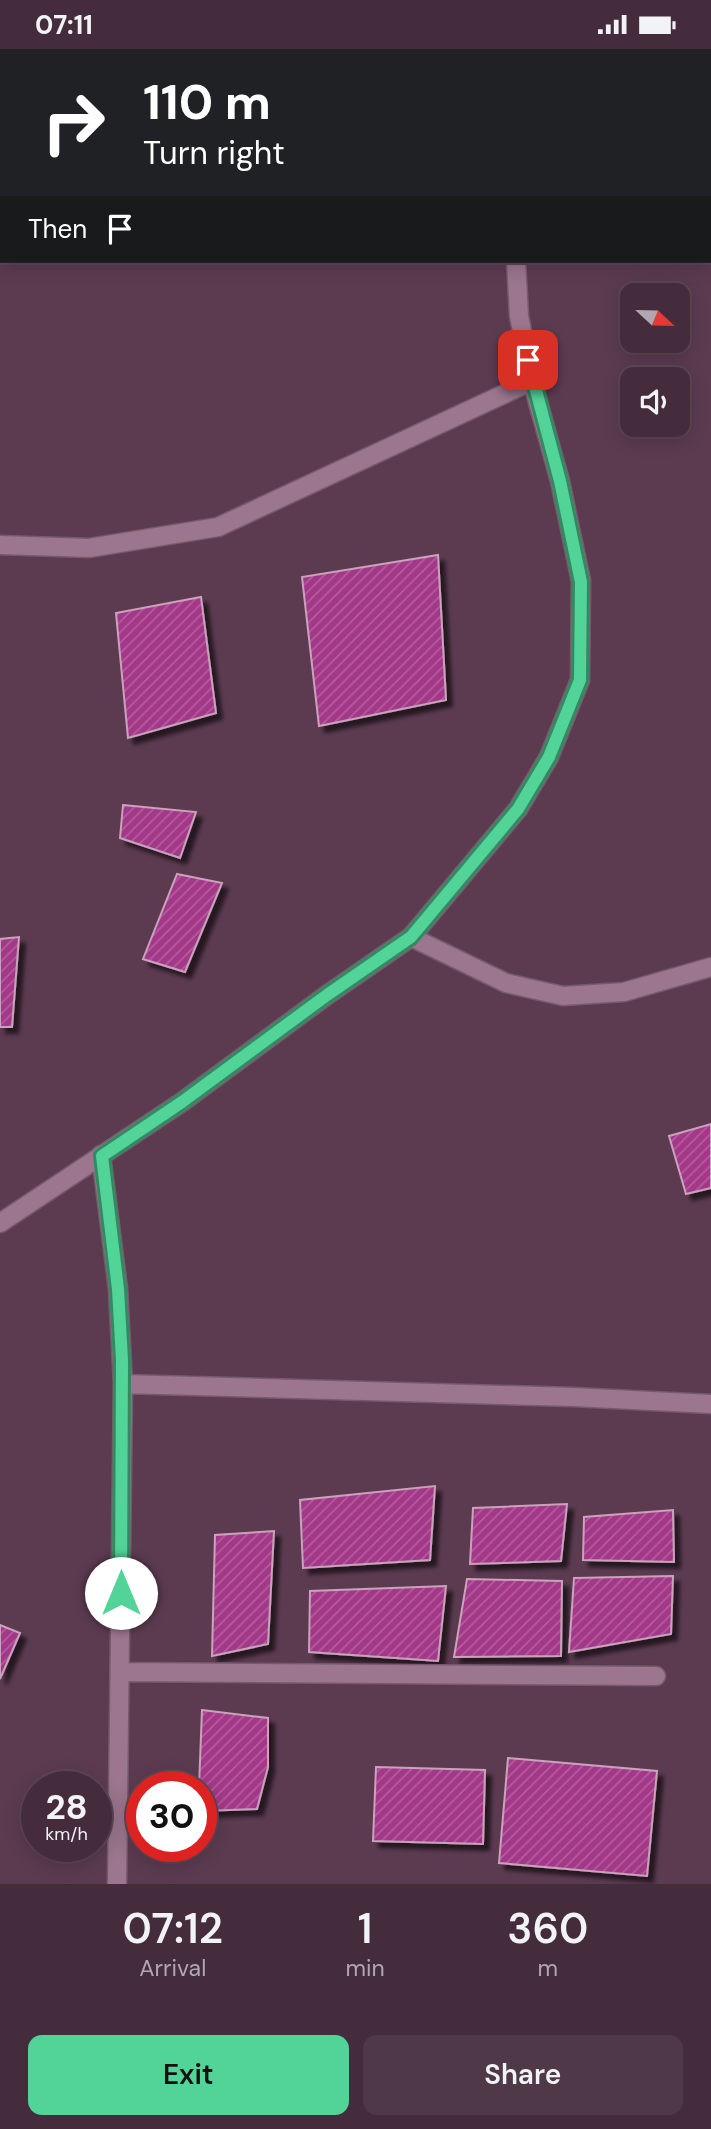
<!DOCTYPE html>
<style>
body{margin:0;font-family:"DM Sans",sans-serif;background:#4f3848;color:#f1f3f6;height:100vh;display:flex;flex-direction:column;font-size:26px;white-space:nowrap}
*{box-sizing:border-box;margin:0}
p{font-size:23px;color:#b0a7b0}
.icon{flex:none;width:38px;height:38px;fill:none;stroke:currentColor;stroke-width:2;stroke-linecap:round;stroke-linejoin:round}
.map{position:relative;height:1835px;overflow:hidden}
.sheet{display:flex;flex-direction:column;background:#452c3d;flex:1}
.sheet>*{flex:none}
.banner{position:absolute;left:0px;top:0px;width:712px;height:214px;box-shadow:0 4px 18px #0003,0 0 0 2px #5d4857;background:#202124;color:#fff;overflow:hidden}
.needle{width:46px;rotate:112deg}
.buttons{position:absolute;left:620px;top:234px;display:grid;gap:14px}
.buttons a{display:grid;place-items:center;width:70px;height:70px;border-radius:14px;background:#452c3d;box-shadow:0 4px 18px #0003,0 0 0 2px #5d4857;font-size:35px}
.speed{position:absolute;left:21px;top:1722px;display:flex;gap:14px;font-size:35px;font-weight:700;text-align:center}
.speed>*{display:grid;place-content:center;width:91px;height:91px;border-radius:50%;background:#452c3d;box-shadow:0 4px 18px #0003,0 0 0 2px #5d4857;line-height:1}
.speed small{font-size:18px;font-weight:400}
.speed .limit{border:10px solid #d22;background:#fff;color:#111}
.pin{position:absolute;display:grid;place-items:center;width:60px;height:60px;color:#fff;margin:-30px;border-radius:14px;box-shadow:0 4px 10px #0006}
.me{position:absolute;width:77px;margin:-38px;rotate:0deg;stroke-linejoin:round;filter:drop-shadow(0 0 5px #0008)}
.turn{display:flex;align-items:center;gap:24px;height:147px;padding:0 28px;font-size:32px}
.turn .icon{width:91px;height:91px;stroke-width:2.5}
.turn b{display:block;font-size:49px;line-height:60px}
.then{display:flex;align-items:center;height:66px;padding:0 28px;background:#0003;gap:14px;font-size:26px}
.eta{display:flex;justify-content:space-evenly;align-items:center;height:119px;text-align:center}
.eta b{font-size:42px;font-weight:600;line-height:49px}
.action{display:flex;gap:14px;margin-top:auto;padding:14px 28px}
.action a{flex:1;height:80px;border-radius:14px;background:#52d397;color:#111;font-size:28px;font-weight:600;line-height:80px;text-align:center}
.action a+a{background:#4f3848;color:#f1f3f6}
.status{display:flex;justify-content:space-between;align-items:center;height:49px;padding:0 35px;background:#452c3d;direction:ltr}
.status svg{height:19px;fill:currentColor}
.map>svg:first-child{display:block}
</style>
<div class="status"><b>07:11</b><svg viewBox="0 0 49 12"><path d="M0 12V9h3v3zM5 12V6h3v6zM10 12V3h3v9zM15 12V0h3v12zM26 1h20v11H26zM47 4h2v5h-2z"/></svg></div>
<div class="map">
<svg width="711" height="1835" viewBox="0 0 711 1835">
<defs>
<pattern id="building-hatch" width="6" height="6" patternUnits="userSpaceOnUse" patternTransform="scale(1.75)"><rect width="6" height="6" fill="#a43788"/><path d="M-1 1l2-2M0 6l6-6M5 7l2-2" fill="none" stroke="#b55d9f"/></pattern>
<filter id="shadow"><feDropShadow dx="6" dy="6" stdDeviation="2" flood-color="#0009"/></filter>
</defs>
<rect width="100%" height="100%" fill="#5c3b51"/>
<path fill="url(#building-hatch)" stroke="#c9a2bb" stroke-width="2" filter="url(#shadow)" d="M 438,506 L 446,651 L 319,677 L 302,528 Z
M 201,548 L 216,664 L 128,689 L 116,564 Z
M 123,756 L 196,763 L 180,809 L 120,789 Z
M 177,825 L 222,834 L 185,923 L 143,910 Z
M 19,888 L 12,978 L 0,978 L 0,890 Z
M 711,1075 L 711,1139 L 686,1145 L 669,1087 Z
M 435,1437 L 430,1511 L 303,1519 L 300,1451 Z
M 567,1455 L 561,1512 L 470,1515 L 473,1459 Z
M 673,1461 L 674,1513 L 583,1511 L 584,1468 Z
M 274,1482 L 268,1595 L 212,1607 L 215,1486 Z
M 673,1527 L 671,1585 L 569,1603 L 574,1529 Z
M 467,1530 L 562,1532 L 561,1607 L 454,1608 Z
M 446,1537 L 438,1612 L 309,1603 L 310,1542 Z
M 0,1576 L 20,1584 L 0,1630 Z
M 202,1661 L 268,1669 L 268,1718 L 257,1760 L 201,1762 L 201,1738 L 199,1738 Z
M 508,1709 L 657,1722 L 647,1827 L 499,1814 Z
M 376,1718 L 485,1721 L 483,1795 L 373,1792 Z"/>
<g fill="none" stroke-linecap="round" stroke-linejoin="round">
<defs>
<path id="minor" d="M 0,496 L 89,499 L 218,478 L 532,332
M 411,888 L 506,934 L 563,947 L 624,943 L 711,918
M 101,1106 L 118,1240 L 123,1335 L 117,1835
M 123,1335 L 573,1348 L 711,1355
M 120,1623 L 656,1627"/>
<path id="tertiary" d="M 34,2 L 40,0
M 530,2 L 530,0
M 0,12 L 2,11
M 0,1174 L 182,1053 L 327,946 L 411,888 L 518,760 L 549,708 L 580,631 L 581,532 L 560,432 L 532,332 L 519,267 L 516,212"/>
</defs>
<use href="#minor" stroke="#755a6d" stroke-width="21"/>
<use href="#tertiary" stroke="#755a6d" stroke-width="21"/>
<use href="#minor" stroke="#9b768e" stroke-width="18"/>
<use href="#tertiary" stroke="#9b768e" stroke-width="18"/>
</g>
<g fill="none" stroke-linecap="round" stroke-linejoin="round">
<defs>
<path id="route" d="M 121,1544 L 122,1311 L 118,1240 L 102,1107 L 182,1053 L 327,946 L 411,888 L 518,760 L 549,708 L 580,631 L 581,533 L 560,432 L 528,311"/>
</defs>
<use href="#route" stroke="#358962" stroke-width="18"/>
<use href="#route" stroke="#52d397" stroke-width="12"/>
</g>
</svg>
<div class="buttons">
<a><svg class="needle" viewBox="-14 -14 28 28"><path d="M0-13l5 13h-10z" fill="#e53935"/><path d="M0 13l5-13h-10z" fill="#b0a7b0"/></svg></a>
<a><svg class="icon" aria-label="sound" viewBox="0 0 24 24"><path d="M4 9h4l5-4v14l-5-4H4zM17 9q2 3 0 6"/></svg></a>
</div>
<div class="speed"><div>28<small>km/h</small></div><div class="limit">30</div></div>
<div class="pin" style="left:528px;top:311px;background:#d93025"><svg class="icon" aria-label="arrive" viewBox="0 0 24 24"><path d="M6 21V4h12l-3 4 3 4H6"/></svg></div>
<svg class="me" style="left:121px;top:1544px" viewBox="-20 -20 40 40"><circle r="19" fill="#fff"/><path d="M0-13L10 11 0 6-10 11z" fill="#52d397"/></svg>
<div class="banner">
<div class="turn"><svg class="icon" aria-label="right" viewBox="0 0 24 24"><path d="M7 20v-9h11M14 6l5 5-5 5"/></svg><div><b>110 m</b>Turn right</div></div>
<div class="then">Then<svg class="icon" aria-label="arrive" viewBox="0 0 24 24"><path d="M6 21V4h12l-3 4 3 4H6"/></svg></div>
</div>
</div>
<section class="sheet">
<div class="eta">
<div><b>07:12</b><p>Arrival</p></div>
<div><b>1</b><p>min</p></div>
<div><b>360</b><p>m</p></div>
</div>
<div class="action"><a>Exit</a><a>Share</a></div>
</section>
